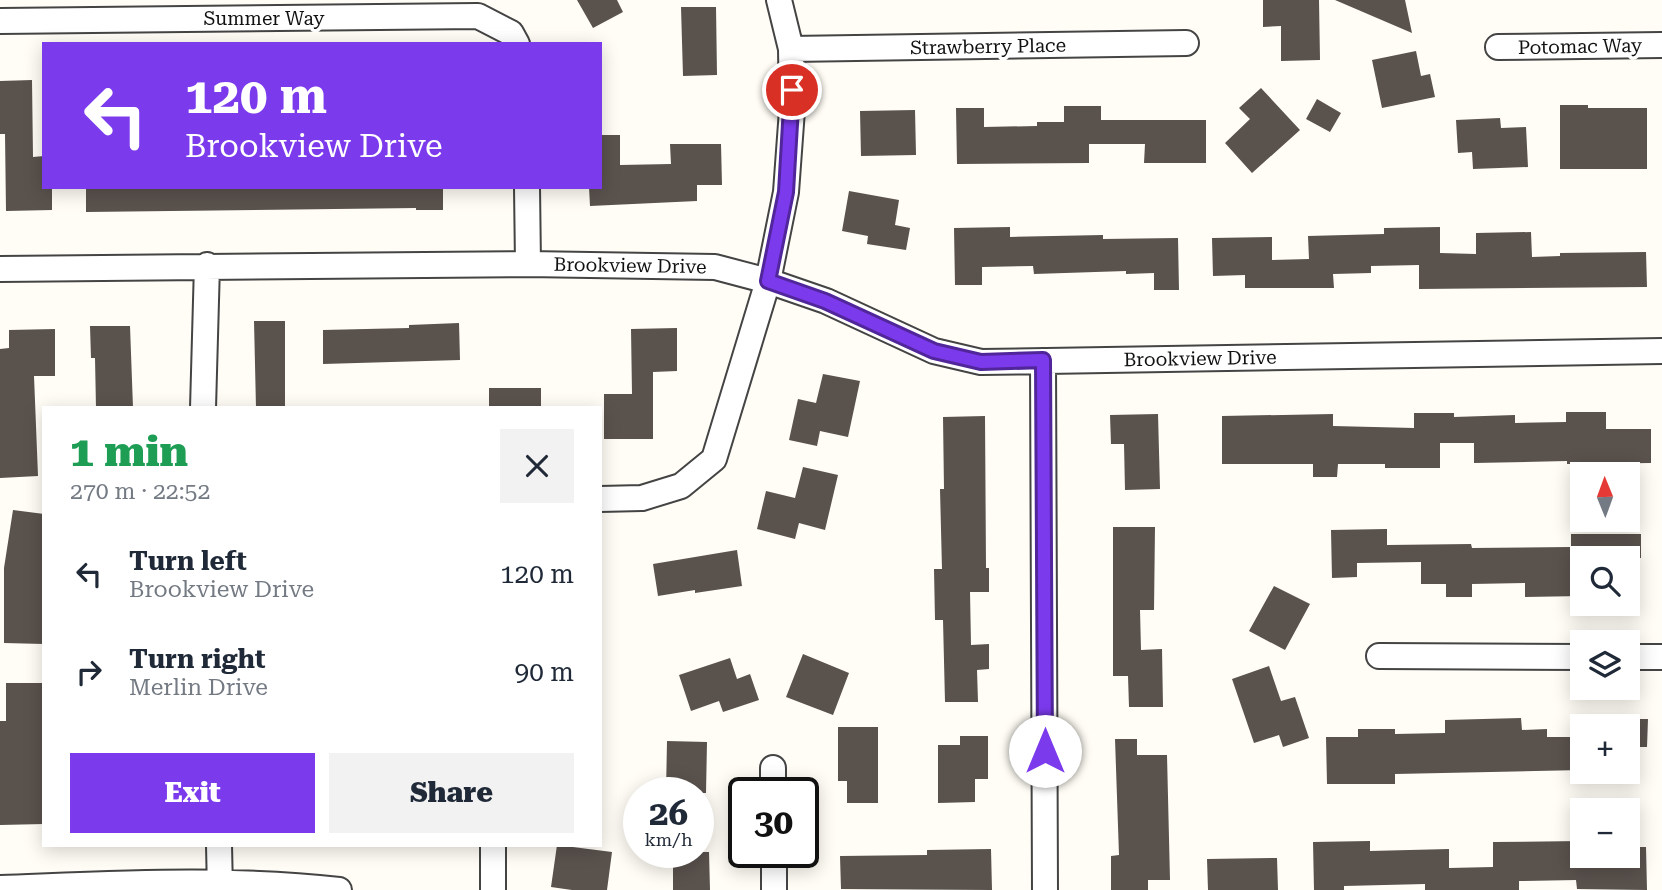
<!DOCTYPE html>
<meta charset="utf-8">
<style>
body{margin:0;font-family:"Roboto Serif",serif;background:#f2f2f3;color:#1f2937;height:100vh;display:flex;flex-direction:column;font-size:26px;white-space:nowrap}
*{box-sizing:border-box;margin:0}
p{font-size:23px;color:#747a83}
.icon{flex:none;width:38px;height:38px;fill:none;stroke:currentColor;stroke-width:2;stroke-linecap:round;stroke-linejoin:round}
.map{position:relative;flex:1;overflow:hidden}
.side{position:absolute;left:42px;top:406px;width:560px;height:441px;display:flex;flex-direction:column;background:#fff;border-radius:0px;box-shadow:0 4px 18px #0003}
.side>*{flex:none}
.banner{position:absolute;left:42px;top:42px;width:560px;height:147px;border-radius:0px;box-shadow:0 4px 18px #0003;background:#7c3aed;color:#fff;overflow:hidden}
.needle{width:46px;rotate:359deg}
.controls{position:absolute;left:1570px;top:462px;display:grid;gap:14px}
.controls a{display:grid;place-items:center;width:70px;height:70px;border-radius:0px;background:#fff;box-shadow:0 4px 18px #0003;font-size:35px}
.speed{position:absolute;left:623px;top:777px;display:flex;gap:14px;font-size:35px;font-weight:700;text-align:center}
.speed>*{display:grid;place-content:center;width:91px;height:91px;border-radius:50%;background:#fff;box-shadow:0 4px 18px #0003;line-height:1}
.speed small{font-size:18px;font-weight:400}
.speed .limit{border:4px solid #111;border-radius:10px;background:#fff;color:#111}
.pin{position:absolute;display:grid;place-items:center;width:60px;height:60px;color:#fff;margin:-30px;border:4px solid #fff;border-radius:50%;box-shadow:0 2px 7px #0007}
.me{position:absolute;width:77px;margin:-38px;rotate:0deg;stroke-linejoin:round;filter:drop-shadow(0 0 5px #0008)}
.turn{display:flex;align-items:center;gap:24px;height:147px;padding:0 28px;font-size:32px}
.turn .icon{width:91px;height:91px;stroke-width:2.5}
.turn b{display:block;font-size:49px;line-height:60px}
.round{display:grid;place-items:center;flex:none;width:74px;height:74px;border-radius:0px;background:#f2f2f3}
.head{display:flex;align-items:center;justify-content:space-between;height:119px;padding:0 28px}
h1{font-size:42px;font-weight:800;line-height:52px;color:#1e9e55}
.action{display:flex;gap:14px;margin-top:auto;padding:14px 28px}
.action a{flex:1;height:80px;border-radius:0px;background:#7c3aed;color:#fff;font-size:28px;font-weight:800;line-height:80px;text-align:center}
.action a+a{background:#f2f2f3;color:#1f2937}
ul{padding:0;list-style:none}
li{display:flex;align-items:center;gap:21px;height:98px;padding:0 28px}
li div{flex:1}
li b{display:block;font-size:26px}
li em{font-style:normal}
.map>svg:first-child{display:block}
</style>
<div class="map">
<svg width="1662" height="890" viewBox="0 0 1662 890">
<rect width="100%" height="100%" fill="#fffdf5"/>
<path fill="#5a524d" d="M 577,0 L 617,0 L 623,12 L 593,28 Z
M 1263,0 L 1319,0 L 1320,60 L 1281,61 L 1281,26 L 1263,27 Z
M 1335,0 L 1405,0 L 1412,33 Z
M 681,7 L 716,7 L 717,75 L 683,76 Z
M 1416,51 L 1421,76 L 1430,74 L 1435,97 L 1382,108 L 1372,60 Z
M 32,80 L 33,157 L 44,156 L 44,187 L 52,187 L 52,210 L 6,211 L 5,134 L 0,134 L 0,81 Z
M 1261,88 L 1300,130 L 1252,173 L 1225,143 L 1250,119 L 1239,108 Z
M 1317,99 L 1341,113 L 1330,132 L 1306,119 Z
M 1560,105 L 1588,105 L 1588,108 L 1647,108 L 1647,169 L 1560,169 Z
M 1064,106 L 1101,106 L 1101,120 L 1206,120 L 1206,163 L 1144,163 L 1145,144 L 1089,144 L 1089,163 L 957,164 L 956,108 L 984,108 L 984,127 L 1037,126 L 1037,122 L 1064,122 Z
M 915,110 L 916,155 L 861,156 L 860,111 Z
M 1500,118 L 1501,128 L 1526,127 L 1528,167 L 1473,169 L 1472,152 L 1458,153 L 1456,120 Z
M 600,135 L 620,135 L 620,165 L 671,164 L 670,144 L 721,144 L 722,185 L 697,185 L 697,201 L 590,206 L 589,187 L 600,187 Z
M 86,187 L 443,187 L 443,210 L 416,210 L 416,208 L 86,212 Z
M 849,191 L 899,200 L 895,225 L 910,228 L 906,250 L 867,244 L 868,236 L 842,231 Z
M 1010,227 L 1010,237 L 1103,235 L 1103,239 L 1178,238 L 1179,290 L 1154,290 L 1154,273 L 1126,274 L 1126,271 L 1034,274 L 1033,266 L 982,267 L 982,285 L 955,285 L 954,228 Z
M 1440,227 L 1440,253 L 1476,254 L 1476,233 L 1531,232 L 1532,257 L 1560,256 L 1560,253 L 1646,252 L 1647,287 L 1419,289 L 1419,265 L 1371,266 L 1371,273 L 1333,274 L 1334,288 L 1245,288 L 1245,275 L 1213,276 L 1212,238 L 1272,237 L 1272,260 L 1309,259 L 1308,236 L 1384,234 L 1384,228 Z
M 254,321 L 285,321 L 285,408 L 256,408 Z
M 459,323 L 460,360 L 323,364 L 323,330 L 409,328 L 409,325 Z
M 90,326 L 130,326 L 133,408 L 96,408 L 95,358 L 91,358 Z
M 677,328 L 677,371 L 653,372 L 653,439 L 604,439 L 604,394 L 632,394 L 631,329 Z
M 55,329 L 55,376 L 34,376 L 38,476 L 0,478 L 0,349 L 9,348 L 9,330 Z
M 823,374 L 860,381 L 848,437 L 820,431 L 817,446 L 789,440 L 798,399 L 816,403 Z
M 489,388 L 541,388 L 541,408 L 489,408 Z
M 1566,412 L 1606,412 L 1606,429 L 1651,429 L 1651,463 L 1567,464 L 1567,461 L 1474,463 L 1474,443 L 1440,443 L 1440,468 L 1385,468 L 1385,464 L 1338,464 L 1337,477 L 1313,477 L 1313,464 L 1222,464 L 1222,416 L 1333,414 L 1333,426 L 1414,428 L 1414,413 L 1454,413 L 1454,417 L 1515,415 L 1515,423 L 1566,422 Z
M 1158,414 L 1160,489 L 1125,490 L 1124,444 L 1111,444 L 1110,415 Z
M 985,416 L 986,568 L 989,568 L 989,592 L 970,592 L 971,645 L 989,644 L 989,669 L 977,670 L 978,702 L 945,702 L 943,620 L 935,620 L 934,569 L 942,569 L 940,489 L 944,489 L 943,417 Z
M 803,467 L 838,475 L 825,530 L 799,523 L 795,539 L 757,529 L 766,491 L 795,498 Z
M 13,510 L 44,514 L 44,644 L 4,643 L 4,568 Z
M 1113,527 L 1155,527 L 1154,610 L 1140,610 L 1141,650 L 1162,649 L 1163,707 L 1129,707 L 1128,676 L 1113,676 Z
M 1387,529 L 1387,545 L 1471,544 L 1472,548 L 1571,547 L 1571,534 L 1641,534 L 1641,558 L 1582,558 L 1582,596 L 1525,597 L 1525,583 L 1472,584 L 1472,597 L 1446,597 L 1446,584 L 1421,584 L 1421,562 L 1357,563 L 1357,577 L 1332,578 L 1331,530 Z
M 737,550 L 742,586 L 695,593 L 695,590 L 658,596 L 653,564 Z
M 1274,586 L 1310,604 L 1285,650 L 1249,631 Z
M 803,654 L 849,673 L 833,715 L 786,697 Z
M 730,658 L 737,679 L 750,674 L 759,700 L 723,712 L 719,701 L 691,711 L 679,675 Z
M 1269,666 L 1281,701 L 1295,697 L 1309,738 L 1283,747 L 1279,735 L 1254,743 L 1232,679 Z
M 6,683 L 44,683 L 44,824 L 0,825 L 0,721 L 6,721 Z
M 1521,718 L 1522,730 L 1547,729 L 1547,737 L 1582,737 L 1582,770 L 1395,774 L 1395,784 L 1327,784 L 1326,737 L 1358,737 L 1358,729 L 1395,729 L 1395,734 L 1445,733 L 1445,720 Z
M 1628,719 L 1648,719 L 1647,747 L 1628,747 Z
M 838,727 L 878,727 L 878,803 L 847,803 L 847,781 L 838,781 Z
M 960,736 L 988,736 L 988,779 L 975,779 L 975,802 L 938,803 L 938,745 L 960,745 Z
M 1115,739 L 1137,739 L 1137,755 L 1167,755 L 1170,880 L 1148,880 L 1148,890 L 1111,890 L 1111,856 L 1119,855 Z
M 667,741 L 707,742 L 706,793 L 666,793 Z
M 1370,841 L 1370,851 L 1449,849 L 1449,868 L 1493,867 L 1493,842 L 1582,841 L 1582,856 L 1628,856 L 1628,847 L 1646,847 L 1647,890 L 1577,889 L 1576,880 L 1519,881 L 1519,890 L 1425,890 L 1425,884 L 1344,886 L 1344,890 L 1314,890 L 1313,842 Z
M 557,845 L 612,852 L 607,890 L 572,890 L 551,887 Z
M 991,849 L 992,890 L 841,889 L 840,856 L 927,855 L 927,850 Z
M 673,852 L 709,852 L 710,890 L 673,890 Z
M 1277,858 L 1278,890 L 1208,890 L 1207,859 Z"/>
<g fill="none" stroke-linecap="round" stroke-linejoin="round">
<defs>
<path id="minor" d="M 0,21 L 478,16 L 511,33 L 517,44
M 1498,47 L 1662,45
M 791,49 L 1186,43
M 527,187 L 528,264
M 0,269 L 528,264 L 715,267 L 768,281 L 826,301 L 934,351 L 981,362 L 1662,351
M 1043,361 L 1045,890
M 203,408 L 207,265
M 600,499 L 642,498 L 681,486 L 714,459 L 768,281 L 786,192 L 792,110 L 791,49 L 779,0
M 1379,656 L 1582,657
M 1628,657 L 1662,657
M 773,768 L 773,793
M 219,845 L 220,890
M 774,852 L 774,890
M 0,888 C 111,884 228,877 339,890
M 493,890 L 493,845"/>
</defs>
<use href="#minor" stroke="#444" stroke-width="28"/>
<use href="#minor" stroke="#fff" stroke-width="24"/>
</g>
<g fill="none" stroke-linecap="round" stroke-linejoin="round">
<defs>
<path id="route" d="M 792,90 L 786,192 L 768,281 L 825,301 L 934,351 L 981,362 L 1043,360 L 1045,751"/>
</defs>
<use href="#route" stroke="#51269a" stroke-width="18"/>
<use href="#route" stroke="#7c3aed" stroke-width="12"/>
</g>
<g text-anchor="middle" stroke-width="7" stroke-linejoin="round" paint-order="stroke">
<g font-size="19" fill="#111" stroke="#fff">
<text x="264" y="25">Summer Way</text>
<text transform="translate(988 46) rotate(-1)" y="7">Strawberry Place</text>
<text transform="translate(1580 46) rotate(-1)" y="7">Potomac Way</text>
<text transform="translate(630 265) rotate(1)" y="7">Brookview Drive</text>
<text transform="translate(1200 358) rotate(-1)" y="7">Brookview Drive</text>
</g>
</g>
</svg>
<div class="controls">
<a><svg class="needle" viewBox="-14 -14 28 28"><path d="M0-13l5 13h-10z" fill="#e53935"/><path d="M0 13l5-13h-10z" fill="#747a83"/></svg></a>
<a><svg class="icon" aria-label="search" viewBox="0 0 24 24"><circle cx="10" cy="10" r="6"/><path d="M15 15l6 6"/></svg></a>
<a><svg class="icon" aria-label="layers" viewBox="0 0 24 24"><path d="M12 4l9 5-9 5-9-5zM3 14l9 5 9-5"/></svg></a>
<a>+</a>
<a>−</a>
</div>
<div class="speed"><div>26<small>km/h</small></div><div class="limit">30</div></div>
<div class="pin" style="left:792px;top:90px;background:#d93025"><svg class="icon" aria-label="arrive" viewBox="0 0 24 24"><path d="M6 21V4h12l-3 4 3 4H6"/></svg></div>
<svg class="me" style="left:1045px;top:751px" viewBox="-20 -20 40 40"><circle r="19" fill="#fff"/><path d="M0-13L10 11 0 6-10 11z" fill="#7c3aed"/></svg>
<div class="banner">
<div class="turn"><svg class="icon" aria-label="left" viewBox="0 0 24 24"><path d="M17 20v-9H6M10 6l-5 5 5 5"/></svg><div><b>120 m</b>Brookview Drive</div></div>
</div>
<section class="side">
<div class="head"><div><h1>1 min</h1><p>270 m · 22:52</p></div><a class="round"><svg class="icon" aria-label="close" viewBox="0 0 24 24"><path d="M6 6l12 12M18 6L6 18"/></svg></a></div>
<ul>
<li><svg class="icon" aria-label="left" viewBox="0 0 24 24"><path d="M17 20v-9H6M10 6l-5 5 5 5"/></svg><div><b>Turn left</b><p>Brookview Drive</p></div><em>120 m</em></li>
<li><svg class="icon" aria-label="right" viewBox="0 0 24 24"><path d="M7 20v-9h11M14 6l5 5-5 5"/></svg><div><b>Turn right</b><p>Merlin Drive</p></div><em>90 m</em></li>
</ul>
<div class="action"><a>Exit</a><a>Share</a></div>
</section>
</div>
